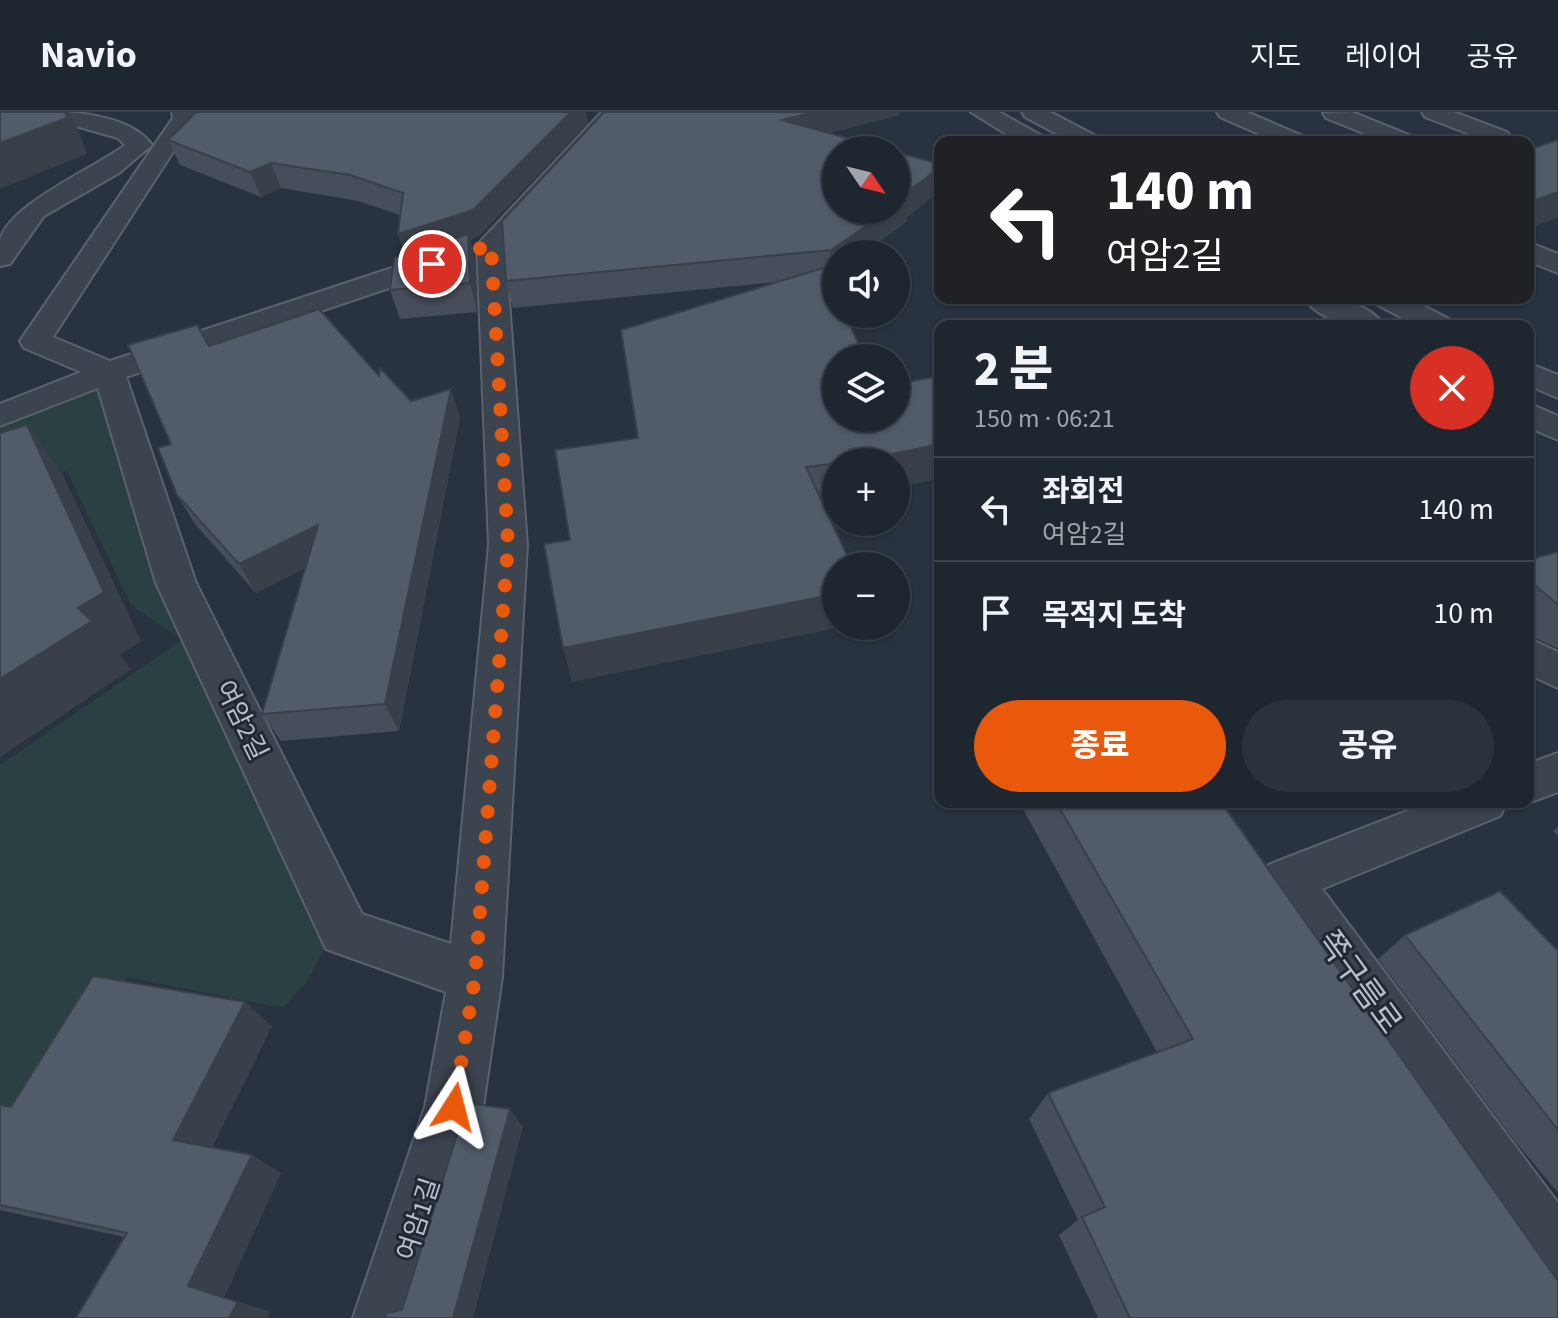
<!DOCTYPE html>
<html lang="ko">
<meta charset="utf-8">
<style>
body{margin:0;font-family:"Source Sans 3","Noto Sans KR",sans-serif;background:#2b323c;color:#f1f3f6;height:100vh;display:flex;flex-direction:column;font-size:30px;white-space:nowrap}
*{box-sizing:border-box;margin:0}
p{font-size:26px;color:#a1a5ab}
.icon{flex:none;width:44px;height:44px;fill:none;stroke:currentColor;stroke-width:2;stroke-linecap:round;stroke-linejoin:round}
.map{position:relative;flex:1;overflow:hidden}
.panel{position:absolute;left:934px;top:208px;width:600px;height:488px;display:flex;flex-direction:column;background:#1e2630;border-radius:16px;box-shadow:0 2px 6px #0004,0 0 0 2px #3c434c}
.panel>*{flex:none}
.top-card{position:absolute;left:934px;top:24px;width:600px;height:168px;border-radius:16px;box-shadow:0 2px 6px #0004,0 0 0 2px #3c434c;background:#202124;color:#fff;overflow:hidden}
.needle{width:52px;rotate:125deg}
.buttons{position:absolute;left:822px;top:24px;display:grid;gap:16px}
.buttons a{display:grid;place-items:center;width:88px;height:88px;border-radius:50%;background:#1e2630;box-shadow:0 2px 6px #0004,0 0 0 2px #3c434c;font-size:40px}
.pin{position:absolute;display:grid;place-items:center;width:68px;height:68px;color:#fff;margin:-34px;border:4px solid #fff;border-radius:50%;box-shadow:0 2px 8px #0007}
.me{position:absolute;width:88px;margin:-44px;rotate:9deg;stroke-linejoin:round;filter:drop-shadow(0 0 6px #0008)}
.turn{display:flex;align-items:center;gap:28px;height:168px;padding:0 40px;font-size:36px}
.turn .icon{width:104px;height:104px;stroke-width:2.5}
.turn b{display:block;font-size:56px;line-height:68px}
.round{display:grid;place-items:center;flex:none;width:84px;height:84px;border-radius:42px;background:#2b323c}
.summary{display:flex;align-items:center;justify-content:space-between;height:136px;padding:0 40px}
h1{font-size:48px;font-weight:800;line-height:60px}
.action{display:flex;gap:16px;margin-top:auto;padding:16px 40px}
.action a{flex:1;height:92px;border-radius:48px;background:#ea580c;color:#fff;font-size:32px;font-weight:800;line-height:92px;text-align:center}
.action a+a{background:#2b323c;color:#f1f3f6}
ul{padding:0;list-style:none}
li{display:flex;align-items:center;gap:24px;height:104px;padding:0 40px;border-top:2px solid #3c434c}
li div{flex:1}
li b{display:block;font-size:30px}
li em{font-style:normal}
header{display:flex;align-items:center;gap:48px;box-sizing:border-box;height:112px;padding:0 40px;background:#1e2630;border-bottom:2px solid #3c434c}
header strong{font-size:38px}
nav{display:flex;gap:44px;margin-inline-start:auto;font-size:28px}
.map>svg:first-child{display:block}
</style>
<header>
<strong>Navio</strong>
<nav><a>지도</a><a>레이어</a><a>공유</a></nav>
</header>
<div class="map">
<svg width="1558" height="1206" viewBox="0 0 1558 1206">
<rect width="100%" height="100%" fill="#283240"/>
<path fill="#2b4042" d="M 102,266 L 183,519 L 176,524 L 131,493 L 67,359 L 0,380 L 0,307 Z
M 186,525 L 330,827 L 306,871 L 283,896 L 126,865 L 65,963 L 0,1008 L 0,653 Z"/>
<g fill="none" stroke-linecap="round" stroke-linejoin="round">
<defs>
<path id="minor" d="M 53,0 C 84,0 133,6 152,33 L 119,61 L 44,104 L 10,152 L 0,154 C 0,147 0,137 0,129 C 7,93 95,56 125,33 L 118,26 L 65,11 L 0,25 L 0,11 Z
M 172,0 L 194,0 L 195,6 L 53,225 L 110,249 L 437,141 L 447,139 L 457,141 L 461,147 L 457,153 L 126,265 L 196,471 L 362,802 L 451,832 L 489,433 L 477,133 L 602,0 L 626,0 L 505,134 L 527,433 L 502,865 L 483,995 L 419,1206 L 353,1206 L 425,995 L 446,880 L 326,837 L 156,471 L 98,276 L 0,314 L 0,292 L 81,260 L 24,236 L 20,229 L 173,6 Z
M 971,0 L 999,0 L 1044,25 L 1048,30 L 1019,30 Z
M 1022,0 L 1050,0 L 1098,25 L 1102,30 L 1072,30 L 1025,5 Z
M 1217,0 L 1247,0 L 1305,25 L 1309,30 L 1277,30 L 1220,5 Z
M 1352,0 L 1414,25 L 1418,30 L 1385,30 L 1326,6 L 1323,1 Z
M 1422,0 L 1454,0 L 1507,20 L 1511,25 L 1507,30 L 1473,30 L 1477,25 L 1425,5 Z
M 1528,130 L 1558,142 L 1558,161 L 1528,149 Z
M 1304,186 C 1332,186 1368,189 1385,214 C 1357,214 1322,212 1304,186 Z
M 1371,186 L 1408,186 L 1451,208 L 1455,214 L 1417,214 L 1376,192 Z
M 1528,251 L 1558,263 L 1558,286 L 1528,273 Z
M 1528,291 L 1558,304 L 1558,328 L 1528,315 Z
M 1528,526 L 1558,540 L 1558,576 L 1528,562 Z
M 1558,641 L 1558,680 L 1528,691 L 1524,690 L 1528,690 L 1528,652 Z
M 1430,690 L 1507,690 L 1500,704 L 1322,777 L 1558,1091 L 1558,1175 L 1536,1165 L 1268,785 L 1261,769 L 1268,753 Z"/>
</defs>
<use href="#minor" stroke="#5a626d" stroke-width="4"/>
<use href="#minor" fill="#3c4450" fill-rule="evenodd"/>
</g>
<path fill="#474e5b" d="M 196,0 L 586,0 L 588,11 L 479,124 L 470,128 L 475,150 L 477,200 L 400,207 L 390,178 L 404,142 L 400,103 L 358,89 L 281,76 L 261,85 L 180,53 L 168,28 Z
M 604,0 L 899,0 L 899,3 L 829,21 L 940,78 L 907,105 L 906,110 L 862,142 L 836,142 L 836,161 L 828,165 L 836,246 L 940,366 L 896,376 L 896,350 L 836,350 L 836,386 L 821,388 L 572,570 L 570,428 L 637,326 L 621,218 L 776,170 L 513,196 L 506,169 Z
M 1558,28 L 1558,105 L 1528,117 L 1528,38 Z
M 379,264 L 411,289 L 460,306 L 399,619 L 281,629 L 262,602 L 305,456 L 256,481 L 195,412 L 177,383 L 171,332 Z
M 1558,440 L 1558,536 L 1557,536 L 1537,527 L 1528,519 L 1528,448 Z
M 1019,690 L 1221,690 L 1558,1206 L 1098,1206 L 1059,1123 L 1078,1108 L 1029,1007 L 1048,981 L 1157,940 Z
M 1558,715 L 1558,724 L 1553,719 Z
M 1405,823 L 1558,839 L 1558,1081 L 1514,1028 L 1378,847 Z
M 272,914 L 212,1035 L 281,1061 L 224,1185 L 270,1200 L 76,1206 L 124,1125 L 0,1098 L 0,993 L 11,995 Z"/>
<path fill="#39404a" d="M 65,0 L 69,0 L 78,18 L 87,42 L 0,77 L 0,31 Z
M 571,0 L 586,0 L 588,11 L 479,124 L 470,128 L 475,150 L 477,200 L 470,171 L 406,148 L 398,122 Z
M 815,0 L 899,0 L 899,3 L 782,33 L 782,8 Z
M 271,51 L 281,76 L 261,85 L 250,60 Z
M 940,55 L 940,78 L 907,105 L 906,110 L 862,142 L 836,142 L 836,161 L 830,165 L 831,138 L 889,98 L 896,98 L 896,93 L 905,82 Z
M 1558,80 L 1558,105 L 1528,117 L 1528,98 L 1533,89 Z
M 451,277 L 460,306 L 399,619 L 385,592 Z
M 27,313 L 63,363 L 141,529 L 120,543 L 131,557 L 0,645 L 0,567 L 78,496 Z
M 940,332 L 940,366 L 896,376 L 896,350 L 863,350 L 864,348 Z
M 318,413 L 332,442 L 256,481 L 239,452 Z
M 836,482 L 836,514 L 846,514 L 572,570 L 563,536 Z
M 245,890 L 272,914 L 207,1046 L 173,1028 Z
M 510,997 L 523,1015 L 473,1206 L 453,1206 Z
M 252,1043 L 281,1061 L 224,1185 L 270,1200 L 267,1206 L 229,1206 L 188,1174 Z"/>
<path fill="#525b6a" stroke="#39404a" stroke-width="2" d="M 0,0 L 65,0 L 67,6 L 0,31 Z
M 196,0 L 571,0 L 473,98 L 398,122 L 403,81 L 350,63 L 271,51 L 250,60 L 168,28 Z
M 604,0 L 815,0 L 782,8 L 890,38 L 836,38 L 836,98 L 889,98 L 831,138 L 506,169 L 502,109 Z
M 1558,28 L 1558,80 L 1533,89 L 1535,87 L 1528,84 L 1528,38 Z
M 896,40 L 940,52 L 940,55 L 905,82 L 909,84 L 896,93 Z
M 468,122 L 470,171 L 390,178 L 394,146 Z
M 823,156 L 836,183 L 836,202 L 845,202 L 865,246 L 836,246 L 836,306 L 896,306 L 896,272 L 940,264 L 940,332 L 864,348 L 806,355 L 852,454 L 836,454 L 836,482 L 563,536 L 544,432 L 570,428 L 555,338 L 638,326 L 621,218 Z
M 319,197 L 379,264 L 380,256 L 411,289 L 451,277 L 385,592 L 262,602 L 318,413 L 239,452 L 177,383 L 158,336 L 171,332 L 128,233 L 197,213 L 209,234 Z
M 27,313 L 104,480 L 78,496 L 92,509 L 0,567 L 0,321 Z
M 1558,440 L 1558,493 L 1528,467 L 1528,448 Z
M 1056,690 L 1221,690 L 1558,1169 L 1558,1206 L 1130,1206 L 1082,1105 L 1105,1095 L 1048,981 L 1193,927 Z
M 1500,779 L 1558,839 L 1558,1018 L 1405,823 Z
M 93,864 L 245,890 L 173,1028 L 252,1043 L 188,1174 L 238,1190 L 229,1206 L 76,1206 L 127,1121 L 0,1093 L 0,993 L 11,995 Z
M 467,991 L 510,997 L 453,1206 L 385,1206 L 387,1201 L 402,1198 Z"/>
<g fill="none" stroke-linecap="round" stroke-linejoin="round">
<path stroke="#ea580c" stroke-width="14" stroke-dasharray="0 25.2" d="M 432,152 L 491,133 L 508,433 L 475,865 L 454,995"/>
</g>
<g text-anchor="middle" stroke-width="6" stroke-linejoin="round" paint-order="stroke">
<g font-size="26" fill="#b9c0ca" stroke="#212935">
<text transform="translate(242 608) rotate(64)" y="9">여암2길</text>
<text transform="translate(418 1107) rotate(-72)" y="9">여암1길</text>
</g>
<g font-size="32" fill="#b9c0ca" stroke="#212935">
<text transform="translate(1360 870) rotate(54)" y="11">쪽구름로</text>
</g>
</g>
</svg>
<div class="buttons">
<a><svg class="needle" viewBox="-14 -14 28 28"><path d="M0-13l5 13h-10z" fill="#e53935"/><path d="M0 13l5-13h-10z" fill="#a1a5ab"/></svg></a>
<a><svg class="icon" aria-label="sound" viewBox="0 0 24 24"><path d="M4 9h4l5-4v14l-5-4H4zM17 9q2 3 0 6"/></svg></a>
<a><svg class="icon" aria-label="layers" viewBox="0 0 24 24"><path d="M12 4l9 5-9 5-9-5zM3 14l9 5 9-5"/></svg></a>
<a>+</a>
<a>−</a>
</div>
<div class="pin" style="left:432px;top:152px;background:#d93025"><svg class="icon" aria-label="arrive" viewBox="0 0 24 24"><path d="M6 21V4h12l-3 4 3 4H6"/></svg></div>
<svg class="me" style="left:454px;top:995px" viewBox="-20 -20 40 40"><path d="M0-17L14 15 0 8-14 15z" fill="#ea580c" stroke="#fff" stroke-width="4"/></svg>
<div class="top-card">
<div class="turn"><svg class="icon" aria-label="left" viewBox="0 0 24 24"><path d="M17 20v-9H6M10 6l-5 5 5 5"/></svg><div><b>140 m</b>여암2길</div></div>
</div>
<section class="panel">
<div class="summary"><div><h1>2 분</h1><p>150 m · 06:21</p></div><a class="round" style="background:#d93025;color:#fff"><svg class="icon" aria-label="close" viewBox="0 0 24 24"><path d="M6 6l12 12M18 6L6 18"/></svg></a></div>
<ul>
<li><svg class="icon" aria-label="left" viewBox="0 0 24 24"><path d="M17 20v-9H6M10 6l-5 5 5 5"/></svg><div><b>좌회전</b><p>여암2길</p></div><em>140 m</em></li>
<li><svg class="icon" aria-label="arrive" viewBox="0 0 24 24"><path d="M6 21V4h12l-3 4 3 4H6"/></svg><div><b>목적지 도착</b></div><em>10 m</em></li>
</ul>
<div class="action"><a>종료</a><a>공유</a></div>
</section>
</div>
